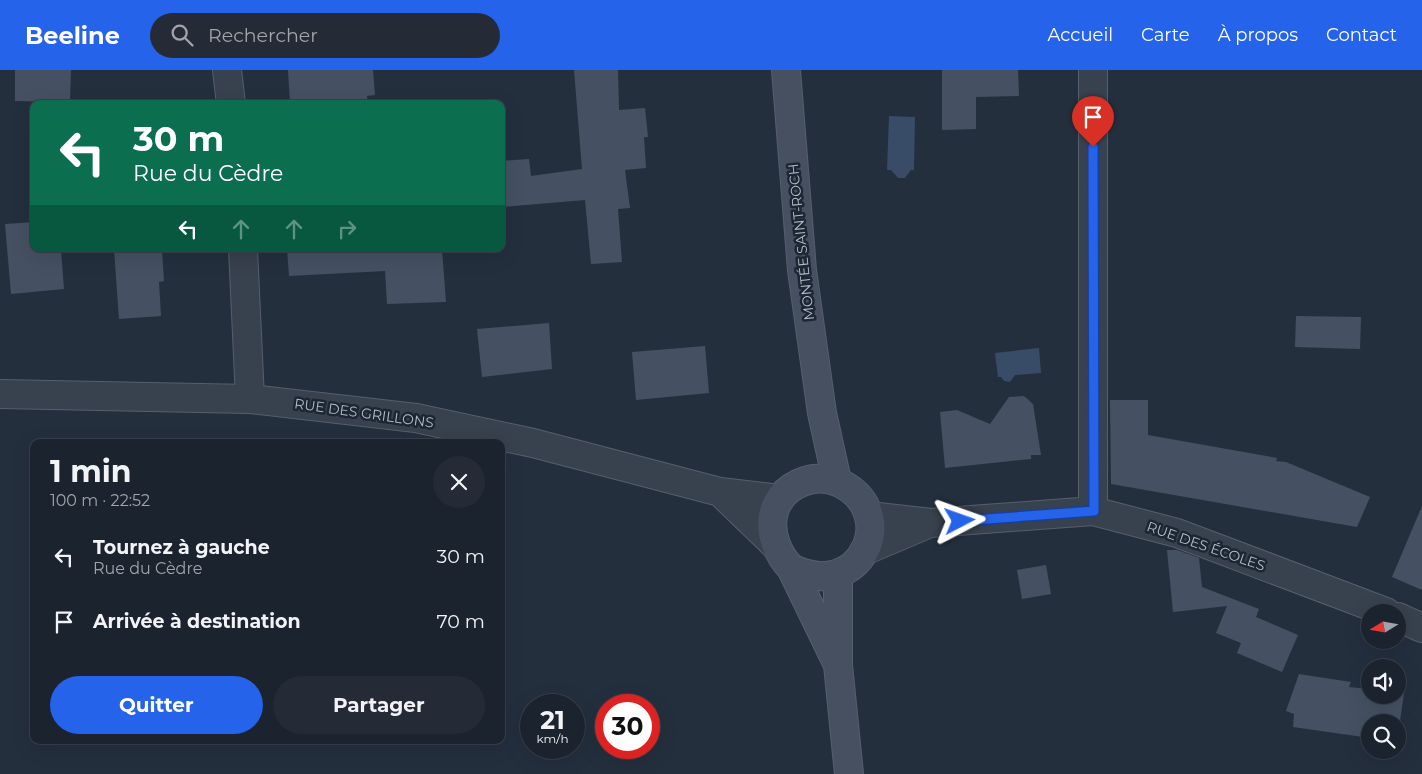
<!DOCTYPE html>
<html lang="fr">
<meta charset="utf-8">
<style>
body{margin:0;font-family:Montserrat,sans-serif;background:#242b36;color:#f1f3f6;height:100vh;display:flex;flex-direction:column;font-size:19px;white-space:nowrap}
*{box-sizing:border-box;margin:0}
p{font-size:16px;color:#a0a4aa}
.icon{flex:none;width:28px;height:28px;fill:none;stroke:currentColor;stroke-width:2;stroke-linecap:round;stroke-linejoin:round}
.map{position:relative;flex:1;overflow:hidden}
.panel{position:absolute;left:30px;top:369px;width:475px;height:305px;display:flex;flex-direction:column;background:#1b232e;border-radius:10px;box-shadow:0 5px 20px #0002,0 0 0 1px #39404a}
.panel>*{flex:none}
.hud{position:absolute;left:30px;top:30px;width:475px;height:152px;border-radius:10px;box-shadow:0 5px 20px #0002,0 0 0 1px #39404a;background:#0b6e4f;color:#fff;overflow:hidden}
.needle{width:32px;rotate:259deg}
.tools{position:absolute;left:1361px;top:534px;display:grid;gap:10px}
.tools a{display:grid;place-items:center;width:45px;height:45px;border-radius:50%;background:#1b232e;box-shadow:0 5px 20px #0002,0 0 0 1px #39404a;font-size:25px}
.speed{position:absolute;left:520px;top:624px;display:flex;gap:10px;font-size:25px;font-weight:700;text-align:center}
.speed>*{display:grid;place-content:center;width:65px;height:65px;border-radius:50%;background:#1b232e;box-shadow:0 5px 20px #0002,0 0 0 1px #39404a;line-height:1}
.speed small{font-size:12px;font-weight:400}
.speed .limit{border:8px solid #d22;background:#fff;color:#111}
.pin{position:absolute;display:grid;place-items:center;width:42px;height:42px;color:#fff;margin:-51px -21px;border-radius:50% 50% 50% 0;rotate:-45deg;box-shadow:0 0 5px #0007}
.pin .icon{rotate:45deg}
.me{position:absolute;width:55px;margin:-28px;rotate:86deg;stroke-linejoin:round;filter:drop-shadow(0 0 4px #0008)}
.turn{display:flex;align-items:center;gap:18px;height:105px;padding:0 20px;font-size:22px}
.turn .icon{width:65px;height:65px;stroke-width:2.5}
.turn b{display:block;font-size:35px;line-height:42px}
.lanes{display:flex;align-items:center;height:48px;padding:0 20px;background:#0003;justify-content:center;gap:25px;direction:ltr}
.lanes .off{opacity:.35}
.round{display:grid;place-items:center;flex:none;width:52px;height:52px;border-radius:26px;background:#242b36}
.overview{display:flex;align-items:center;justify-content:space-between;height:85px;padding:0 20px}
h1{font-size:30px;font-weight:700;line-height:38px}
.action{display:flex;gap:10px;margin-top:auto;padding:10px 20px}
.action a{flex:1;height:58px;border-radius:30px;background:#2563eb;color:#fff;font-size:20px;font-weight:700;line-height:58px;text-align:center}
.action a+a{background:#242b36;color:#f1f3f6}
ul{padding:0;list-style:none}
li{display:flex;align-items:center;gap:15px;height:65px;padding:0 20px}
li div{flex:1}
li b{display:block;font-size:19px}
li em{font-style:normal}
header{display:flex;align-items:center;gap:30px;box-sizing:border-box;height:70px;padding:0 25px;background:#2563eb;color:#fff}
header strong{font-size:24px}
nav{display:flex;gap:28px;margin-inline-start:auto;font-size:18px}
.search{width:350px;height:45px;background:#242b36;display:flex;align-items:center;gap:12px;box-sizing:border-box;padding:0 18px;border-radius:28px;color:#a0a4aa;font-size:19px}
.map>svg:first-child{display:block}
</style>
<header>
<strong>Beeline</strong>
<div class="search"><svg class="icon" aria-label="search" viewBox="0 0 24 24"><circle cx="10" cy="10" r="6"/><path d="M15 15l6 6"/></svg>Rechercher</div>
<nav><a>Accueil</a><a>Carte</a><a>À propos</a><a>Contact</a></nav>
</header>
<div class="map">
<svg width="1422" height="704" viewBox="0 0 1422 704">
<rect width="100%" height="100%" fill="#242f3e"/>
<path fill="#394c67" d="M 889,46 L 915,47 L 914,100 L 911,100 L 905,108 L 898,108 L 891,100 L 887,100 Z
M 1039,278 L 1041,303 L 1015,305 L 1010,312 L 1004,311 L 1001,307 L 998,307 L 995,283 Z"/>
<path fill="#455162" d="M 15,0 L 71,0 L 70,32 L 15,31 Z
M 288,0 L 373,0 L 375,25 L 367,26 L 368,34 L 290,34 Z
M 574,0 L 618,0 L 619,40 L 645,38 L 648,67 L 644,67 L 646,98 L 625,100 L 630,138 L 618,139 L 622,192 L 591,194 L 585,130 L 501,137 L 501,91 L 529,89 L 531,106 L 582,99 Z
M 942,0 L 1018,0 L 1019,26 L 976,27 L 976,59 L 942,60 Z
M 34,152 L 34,179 L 61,179 L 64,219 L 11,224 L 5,154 Z
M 114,179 L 162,179 L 164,211 L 159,212 L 161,246 L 119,249 Z
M 287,179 L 442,179 L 446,232 L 387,234 L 385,201 L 289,206 Z
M 1296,246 L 1361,247 L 1360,279 L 1295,277 Z
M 549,253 L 552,299 L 482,307 L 477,259 Z
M 705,276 L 709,323 L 636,330 L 632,282 Z
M 1024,326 L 1033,334 L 1041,385 L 1031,385 L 1031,389 L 945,398 L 940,342 L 957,340 L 990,354 L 1009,327 Z
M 1110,330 L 1148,330 L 1148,365 L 1277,388 L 1276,391 L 1286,392 L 1370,427 L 1357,457 L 1111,414 Z
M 1422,436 L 1422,520 L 1392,507 Z
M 1167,480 L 1177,480 L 1199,488 L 1202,517 L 1259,539 L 1256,547 L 1298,565 L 1282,602 L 1237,583 L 1241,573 L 1216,563 L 1227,536 L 1173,542 Z
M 1046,495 L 1051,524 L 1022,529 L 1017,500 Z
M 1299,604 L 1351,612 L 1349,617 L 1370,619 L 1370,625 L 1404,623 L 1398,665 L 1398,652 L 1370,652 L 1370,668 L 1293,657 L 1294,644 L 1286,641 Z"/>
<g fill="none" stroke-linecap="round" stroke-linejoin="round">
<defs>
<path id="street" d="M 227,0 L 231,34
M 1093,0 L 1093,441
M 243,179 L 250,329
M 0,324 L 250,329 L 416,348 L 533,373 L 720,422 L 780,429
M 720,422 L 775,475
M 869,446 L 931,453 L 1093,441 L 1177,463 L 1386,542
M 864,481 L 930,453
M 1398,547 L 1422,558"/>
<path id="secondary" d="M 786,0 L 802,200 L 822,343 L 837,411
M 791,498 C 860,533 901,445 842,414 C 831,408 817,407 805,411 C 764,425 764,470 791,498 L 838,595
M 838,504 L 838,595 L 849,704"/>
</defs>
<use href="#street" stroke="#565f6c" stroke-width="30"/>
<use href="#secondary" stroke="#565f6c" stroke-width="30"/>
<use href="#street" stroke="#38414e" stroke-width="28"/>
<use href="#secondary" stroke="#465061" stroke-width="28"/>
</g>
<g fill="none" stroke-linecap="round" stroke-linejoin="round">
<defs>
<path id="route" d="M 960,451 L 1094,441 L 1093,77"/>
</defs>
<use href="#route" stroke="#184099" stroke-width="12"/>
<use href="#route" stroke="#2563eb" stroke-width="9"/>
</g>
<g text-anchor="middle" stroke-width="5" stroke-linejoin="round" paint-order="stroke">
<g font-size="14" fill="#b4bcc9" stroke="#1d2633">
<text transform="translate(801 172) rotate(-96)" y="5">MONTÉE SAINT-ROCH</text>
<text transform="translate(364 343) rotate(8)" y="5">RUE DES GRILLONS</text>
<text transform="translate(1206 476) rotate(19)" y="5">RUE DES ÉCOLES</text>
</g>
</g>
</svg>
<div class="tools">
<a><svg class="needle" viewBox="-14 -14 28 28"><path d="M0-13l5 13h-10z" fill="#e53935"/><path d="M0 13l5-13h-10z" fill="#a0a4aa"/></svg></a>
<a><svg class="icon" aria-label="sound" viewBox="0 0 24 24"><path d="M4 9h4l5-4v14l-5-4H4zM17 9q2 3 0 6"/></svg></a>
<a><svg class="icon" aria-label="search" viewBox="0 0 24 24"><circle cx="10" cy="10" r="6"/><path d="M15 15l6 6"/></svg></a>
</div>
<div class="speed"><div>21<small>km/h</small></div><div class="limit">30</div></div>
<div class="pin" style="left:1093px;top:77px;background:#d93025"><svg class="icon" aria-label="arrive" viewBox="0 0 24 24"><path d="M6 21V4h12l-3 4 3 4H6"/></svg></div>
<svg class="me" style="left:960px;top:451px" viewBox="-20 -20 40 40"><path d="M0-17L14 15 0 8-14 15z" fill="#2563eb" stroke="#fff" stroke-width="4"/></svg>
<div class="hud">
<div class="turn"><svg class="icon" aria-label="left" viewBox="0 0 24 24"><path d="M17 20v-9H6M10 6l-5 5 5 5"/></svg><div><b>30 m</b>Rue du Cèdre</div></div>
<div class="lanes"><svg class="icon" aria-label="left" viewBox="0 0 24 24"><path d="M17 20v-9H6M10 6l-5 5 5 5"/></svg><svg class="icon off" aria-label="ahead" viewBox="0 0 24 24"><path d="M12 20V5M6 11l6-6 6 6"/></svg><svg class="icon off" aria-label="ahead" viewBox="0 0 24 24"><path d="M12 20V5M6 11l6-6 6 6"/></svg><svg class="icon off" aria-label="right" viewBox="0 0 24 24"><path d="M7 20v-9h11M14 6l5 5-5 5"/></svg></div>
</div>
<section class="panel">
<div class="overview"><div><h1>1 min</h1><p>100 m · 22:52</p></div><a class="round"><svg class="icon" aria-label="close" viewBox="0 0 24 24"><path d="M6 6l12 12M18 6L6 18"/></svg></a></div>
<ul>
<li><svg class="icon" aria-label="left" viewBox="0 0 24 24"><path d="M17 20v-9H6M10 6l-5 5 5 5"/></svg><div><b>Tournez à gauche</b><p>Rue du Cèdre</p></div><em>30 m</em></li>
<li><svg class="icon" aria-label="arrive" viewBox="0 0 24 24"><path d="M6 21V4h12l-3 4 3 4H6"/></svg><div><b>Arrivée à destination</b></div><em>70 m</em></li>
</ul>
<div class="action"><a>Quitter</a><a>Partager</a></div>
</section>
</div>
